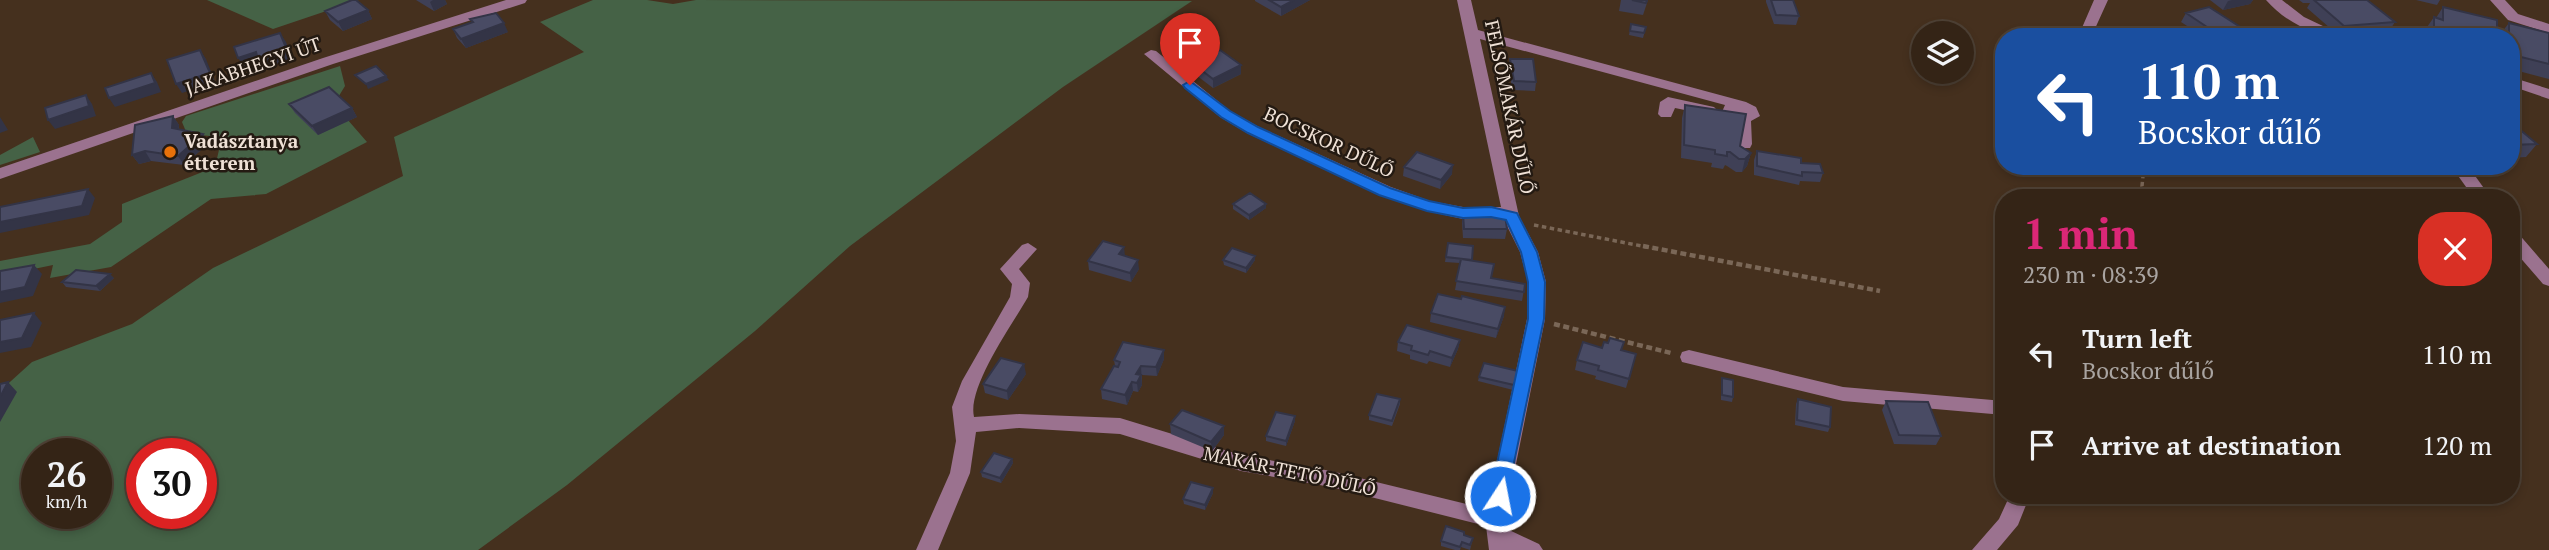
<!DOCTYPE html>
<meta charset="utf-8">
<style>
body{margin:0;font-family:"PT Serif",serif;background:#3c2c1f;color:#f1f3f6;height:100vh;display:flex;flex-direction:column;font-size:26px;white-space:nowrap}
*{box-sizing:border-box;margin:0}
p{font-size:23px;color:#a9a4a1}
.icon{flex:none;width:38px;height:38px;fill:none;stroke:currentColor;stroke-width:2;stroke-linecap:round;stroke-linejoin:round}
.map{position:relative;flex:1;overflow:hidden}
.drawer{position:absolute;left:1995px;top:189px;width:525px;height:315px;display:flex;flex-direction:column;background:#342416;border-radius:28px;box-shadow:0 4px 10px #0003,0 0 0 2px #4e4135}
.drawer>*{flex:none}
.hud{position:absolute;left:1995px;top:28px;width:525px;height:147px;border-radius:28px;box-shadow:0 4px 10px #0003,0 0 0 2px #4e4135;background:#1a4fa0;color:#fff;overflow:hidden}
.tools{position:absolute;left:1911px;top:21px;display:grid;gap:14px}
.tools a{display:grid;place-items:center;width:63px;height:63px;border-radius:50%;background:#342416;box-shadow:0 4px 10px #0003,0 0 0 2px #4e4135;font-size:35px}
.speed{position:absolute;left:21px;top:438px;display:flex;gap:14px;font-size:35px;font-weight:700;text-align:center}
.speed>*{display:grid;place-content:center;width:91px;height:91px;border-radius:50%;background:#342416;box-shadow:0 4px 10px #0003,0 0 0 2px #4e4135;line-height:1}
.speed small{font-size:18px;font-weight:400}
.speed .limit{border:10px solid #d22;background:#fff;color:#111}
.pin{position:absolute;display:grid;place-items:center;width:60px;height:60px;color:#fff;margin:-72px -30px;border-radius:50% 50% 50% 0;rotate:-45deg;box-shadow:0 0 7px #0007}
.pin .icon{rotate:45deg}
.me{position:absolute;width:77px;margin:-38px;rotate:11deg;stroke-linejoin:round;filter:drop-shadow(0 0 5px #0008)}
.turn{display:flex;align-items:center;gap:24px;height:147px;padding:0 28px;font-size:32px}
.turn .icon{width:91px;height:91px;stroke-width:2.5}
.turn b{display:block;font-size:49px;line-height:60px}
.round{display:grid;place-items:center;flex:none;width:74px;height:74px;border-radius:28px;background:#3c2c1f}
.head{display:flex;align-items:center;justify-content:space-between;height:119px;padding:0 28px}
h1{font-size:42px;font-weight:700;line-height:52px;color:#db2777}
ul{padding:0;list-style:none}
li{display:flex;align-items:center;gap:21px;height:91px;padding:0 28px}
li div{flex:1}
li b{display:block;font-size:26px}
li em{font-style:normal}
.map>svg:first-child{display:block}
</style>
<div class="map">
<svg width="2549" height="550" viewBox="0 0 2549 550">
<rect width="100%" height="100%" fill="#45301e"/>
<path fill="#456246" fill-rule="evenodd" d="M 207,0 L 359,0 L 273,29 Z
M 593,0 L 647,0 L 673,4 L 696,0 L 1192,1 L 1063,87 L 850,246 L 755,331 L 567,485 L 478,550 L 0,550 L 0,391 L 32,362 L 132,324 L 213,268 L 403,176 L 394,137 L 584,52 L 540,22 ZM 37,453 L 96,453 L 96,513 L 37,513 ZM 142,453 L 201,453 L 201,513 L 142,513 Z
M 340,66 L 345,86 L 334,104 L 367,142 L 266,194 L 211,199 L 111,267 L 50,278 L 53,265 L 0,276 L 0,261 L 90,244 L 122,222 L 122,204 L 215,167 L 222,137 L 187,134 L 182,122 L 186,116 Z
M 33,137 L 40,152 L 0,165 L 0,155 Z"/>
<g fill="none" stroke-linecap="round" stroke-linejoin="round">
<path stroke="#7a6757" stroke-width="3.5" stroke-dasharray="4.5 3.5" stroke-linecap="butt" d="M 2144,166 L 2142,186 L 2145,198
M 1534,225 L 1652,248"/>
<path stroke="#7a6757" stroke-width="4.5" stroke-dasharray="6 3.5" stroke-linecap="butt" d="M 1643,246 L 1880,291
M 1554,324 L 1671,353"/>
<path fill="#9b728f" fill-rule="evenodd" d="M 506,0 L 527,0 L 525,3 L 333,64 L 0,179 L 0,168 L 323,58 Z
M 1457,0 L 1471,0 L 1478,30 L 1746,102 L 1756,107 L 1760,116 L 1751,121 L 1752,144 L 1750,148 L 1738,148 L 1735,123 L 1721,114 L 1725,105 L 1480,39 L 1519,216 L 1538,252 L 1546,282 L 1545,319 L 1505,519 L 1507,529 L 1539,544 L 1543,550 L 1489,550 L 1486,526 L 1331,487 L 1241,471 L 1120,434 L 1019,428 L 976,432 L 970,473 L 938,550 L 916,550 L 950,473 L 956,441 L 952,407 L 962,381 L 1010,297 L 1012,284 L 1000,269 L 1022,245 L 1028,243 L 1037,249 L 1019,269 L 1030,283 L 1028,297 C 1012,325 967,387 974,417 L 1019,414 L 1120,418 L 1241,455 L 1331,471 L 1487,509 L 1527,319 L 1528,282 L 1520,252 L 1504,220 L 1463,219 L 1427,211 L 1379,195 L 1247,133 L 1220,117 L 1144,54 L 1151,50 L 1156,51 L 1230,111 L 1259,127 L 1391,187 L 1430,201 L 1463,207 L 1501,207 Z
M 2094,0 L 2108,0 L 2093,33 L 2083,33 L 2081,30 Z
M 2266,0 L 2282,0 L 2304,17 L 2346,37 C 2316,37 2286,23 2266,0 Z
M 2490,0 L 2505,0 L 2518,14 L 2549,24 L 2549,33 L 2508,20 Z
M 2511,77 L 2549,89 L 2549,99 L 2511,86 Z
M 1668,97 L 1714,107 L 1717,110 L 1709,115 L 1675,108 L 1671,117 L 1661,117 L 1658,114 L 1660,102 Z
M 2451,166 L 2468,166 L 2491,198 L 2474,198 Z
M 2511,230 L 2517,232 L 2549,269 L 2549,286 L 2543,284 L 2511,247 Z
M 1689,350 L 1843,387 L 2004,401 L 2004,415 L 1843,401 L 1682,362 L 1680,357 L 1682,352 Z
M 2010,495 L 2030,495 L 2018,525 L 1997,550 L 1972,550 L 1999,519 Z"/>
</g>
<path fill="#3f4056" d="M 416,0 L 445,0 L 447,4 L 434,11 Z
M 1255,0 L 1310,0 L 1281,16 L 1255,1 Z
M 1621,0 L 1648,0 L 1643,15 L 1619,11 Z
M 1766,0 L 1793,0 L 1799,16 L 1796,25 L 1774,24 L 1766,2 Z
M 2210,0 L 2253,0 L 2250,4 L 2223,10 Z
M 2299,0 L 2367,0 L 2395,22 L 2389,31 L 2338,35 L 2307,8 L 2310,3 L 2303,3 Z
M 2416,0 L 2440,0 L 2437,5 Z
M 2443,7 L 2497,37 L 2425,37 L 2425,30 L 2434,17 L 2436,18 Z
M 368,10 L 372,19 L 343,31 L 330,20 L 325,11 Z
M 2186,13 L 2245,37 L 2204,37 L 2181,22 Z
M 470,19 L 508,32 L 466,48 L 457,38 L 453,29 L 472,22 Z
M 2509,23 L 2549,33 L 2549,79 L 2511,69 L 2511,37 L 2498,37 Z
M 1631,24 L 1646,27 L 1643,38 L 1629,35 Z
M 1510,59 L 1536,82 L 1535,91 L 1512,90 L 1509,68 Z
M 1192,63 L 1241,65 L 1241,74 L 1213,88 L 1192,72 Z
M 289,104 L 352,108 L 357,117 L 318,135 L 295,113 Z
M 1685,105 L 1751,153 L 1747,166 L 1742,172 L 1736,172 L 1727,166 L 1725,165 L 1723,169 L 1711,167 L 1712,163 L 1681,158 L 1682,118 Z
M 173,116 L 179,125 L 179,129 L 209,143 L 184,165 L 151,161 L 139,164 L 132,155 Z
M 2511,122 L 2537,144 L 2526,157 L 2511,158 Z
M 1757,151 L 1801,163 L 1823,173 L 1820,182 L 1800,181 L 1799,185 L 1754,175 L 1754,160 Z
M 1404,167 L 1452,174 L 1440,189 L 1403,176 Z
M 1233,204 L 1266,204 L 1266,208 L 1249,220 L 1233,209 Z
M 1463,214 L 1507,229 L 1505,239 L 1463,238 L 1462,223 Z
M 1448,243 L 1472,261 L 1491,278 L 1525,284 L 1522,301 L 1455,290 L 1460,263 L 1445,262 Z
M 1125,256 L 1139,269 L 1131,282 L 1089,270 L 1088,261 Z
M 1255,256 L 1255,260 L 1246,273 L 1224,265 L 1223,260 Z
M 114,278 L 100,291 L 66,287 L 62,282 Z
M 1461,299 L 1504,316 L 1496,338 L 1430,322 L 1431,313 Z
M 1460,340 L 1458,349 L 1450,367 L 1429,361 L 1427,364 L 1410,359 L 1410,355 L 1397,351 L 1398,342 Z
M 1602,348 L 1622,350 L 1636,354 L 1626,388 L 1595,379 L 1596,376 L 1575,370 L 1577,360 Z
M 1164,350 L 1164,359 L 1157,376 L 1142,375 L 1142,385 L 1138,392 L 1133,391 L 1127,405 L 1102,399 L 1101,389 L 1115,366 L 1114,360 Z
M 1518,371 L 1513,390 L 1478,381 L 1479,377 Z
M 1026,374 L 1008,400 L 985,393 L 983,384 Z
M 1722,378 L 1733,397 L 1732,402 L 1721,400 L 1721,383 Z
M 1400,399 L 1400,404 L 1392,426 L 1369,420 L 1369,415 Z
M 1798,399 L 1830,427 L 1828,432 L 1795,425 L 1796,404 Z
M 1886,401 L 1941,436 L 1936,445 L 1894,444 L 1882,410 Z
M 1295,416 L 1295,421 L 1286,446 L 1266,441 L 1266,436 Z
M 1170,424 L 1224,435 L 1212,451 L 1171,434 Z
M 1012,459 L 1013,463 L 1001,483 L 982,477 L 981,472 Z
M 1213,493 L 1205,510 L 1184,504 L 1183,499 Z
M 1464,535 L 1473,538 L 1470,550 L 1461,547 L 1460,550 L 1455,550 L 1441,546 L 1441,541 Z"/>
<path fill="#333446" d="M 433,0 L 445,0 L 447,4 L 434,11 L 430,2 Z
M 1294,0 L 1310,0 L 1281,16 L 1281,7 Z
M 2232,0 L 2253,0 L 2250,4 L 2223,10 L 2228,1 Z
M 368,10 L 372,19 L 343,31 L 338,22 Z
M 504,23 L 508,32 L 466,48 L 461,39 Z
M 2248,32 L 2245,37 L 2230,37 Z
M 280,33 L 286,42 L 292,59 L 264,68 L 260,62 L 244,67 L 238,58 Z
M 200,50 L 206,59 L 215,82 L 182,93 L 176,84 Z
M 1241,65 L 1241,74 L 1213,88 L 1213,79 Z
M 151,73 L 157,82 L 161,92 L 115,107 L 109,98 Z
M 386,76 L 389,80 L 368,89 L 366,84 Z
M 86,95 L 92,104 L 96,116 L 55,129 L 48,120 Z
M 352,108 L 357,117 L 318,135 L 312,126 Z
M 173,116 L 179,125 L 178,137 L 172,128 Z
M 0,117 L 8,130 L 0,133 Z
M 203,134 L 209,143 L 184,165 L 178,156 Z
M 145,151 L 151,161 L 139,164 L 132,155 Z
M 1751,153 L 1747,166 L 1742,172 L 1745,159 Z
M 1453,165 L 1452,174 L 1440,189 L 1441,180 Z
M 88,189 L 95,198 L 89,215 L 0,233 L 0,222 Z
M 1266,204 L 1266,208 L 1249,220 L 1249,215 Z
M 1124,247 L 1125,256 L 1119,254 Z
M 1255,256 L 1255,260 L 1246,273 L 1246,268 Z
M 1138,260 L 1139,269 L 1131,282 L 1130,273 Z
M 34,265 L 42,274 L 33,296 L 0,303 L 0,292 Z
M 110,274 L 114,278 L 100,291 L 96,286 Z
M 1505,307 L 1504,316 L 1496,338 L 1498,329 Z
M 34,313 L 42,323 L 31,347 L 0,353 L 0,342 Z
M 1460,340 L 1458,349 L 1450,367 L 1452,358 Z
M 1164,350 L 1164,359 L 1157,376 L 1156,367 Z
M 1024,364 L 1026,374 L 1008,400 L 1007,391 Z
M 1141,366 L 1142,385 L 1138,392 L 1136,374 Z
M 8,382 L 17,392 L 0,422 L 0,397 Z
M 1132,382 L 1133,391 L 1127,405 L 1125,395 Z
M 1295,416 L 1295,421 L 1286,446 L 1286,441 Z
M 1224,426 L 1224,435 L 1212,451 L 1211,442 Z
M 1012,459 L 1013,463 L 1001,483 L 1000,478 Z
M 1213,488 L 1213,493 L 1205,510 L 1205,505 Z"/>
<path fill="#494b64" stroke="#333446" stroke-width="2" d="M 352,0 L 356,0 L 368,10 L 338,22 L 325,11 Z
M 1269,0 L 1294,0 L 1281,7 Z
M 1632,0 L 1647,0 L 1646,3 Z
M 1771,0 L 1793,0 L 1799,16 L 1776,15 Z
M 2314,0 L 2367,0 L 2395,22 L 2344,26 Z
M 2209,7 L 2248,32 L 2230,37 L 2222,37 L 2186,13 Z
M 2443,7 L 2497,20 L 2497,37 L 2447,37 L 2447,32 L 2434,29 L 2434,17 L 2443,20 Z
M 496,13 L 504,23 L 461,39 L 453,29 L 473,22 L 470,19 Z
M 2509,23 L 2549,33 L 2549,64 L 2513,55 L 2513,49 L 2511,49 L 2511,37 L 2509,37 Z
M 1631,24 L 1646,27 L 1644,33 L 1630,31 Z
M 280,33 L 287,50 L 258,59 L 256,52 L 238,58 L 234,47 Z
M 200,50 L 210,73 L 176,84 L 167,60 Z
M 1220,50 L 1241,65 L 1213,79 L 1192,63 Z
M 1510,59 L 1533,59 L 1536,82 L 1514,81 Z
M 376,66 L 386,76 L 366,84 L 355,75 Z
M 151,73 L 155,83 L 109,98 L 105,88 Z
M 329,87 L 352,108 L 312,126 L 289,104 Z
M 86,95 L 89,106 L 48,120 L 45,108 Z
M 1685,105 L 1746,114 L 1740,146 L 1751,153 L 1745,159 L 1739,159 L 1730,152 L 1727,152 L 1727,156 L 1715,154 L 1715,150 L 1684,145 Z
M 173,116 L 172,128 L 203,134 L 178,156 L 145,151 L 132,155 L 135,125 Z
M 2511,122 L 2537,144 L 2511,145 Z
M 1757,151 L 1801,158 L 1801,163 L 1820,164 L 1823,173 L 1802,172 L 1802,176 L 1757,166 Z
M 1417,152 L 1453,165 L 1441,180 L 1404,167 Z
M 88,189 L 82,206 L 0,222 L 0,207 Z
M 1250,193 L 1266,204 L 1249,215 L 1233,204 Z
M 1463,214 L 1505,215 L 1507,229 L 1464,229 Z
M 1103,241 L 1124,247 L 1119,254 L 1138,260 L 1130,273 L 1088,261 Z
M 1448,243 L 1473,246 L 1472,260 L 1446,257 Z
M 1232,248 L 1255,256 L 1246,268 L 1223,260 Z
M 1461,259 L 1494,264 L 1491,278 L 1525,284 L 1524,292 L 1456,281 Z
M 34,265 L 25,287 L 0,292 L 0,271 Z
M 76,270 L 110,274 L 96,286 L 62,282 Z
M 1438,294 L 1461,299 L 1462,296 L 1505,307 L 1498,329 L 1431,313 Z
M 34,313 L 22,338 L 0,342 L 0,320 Z
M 1407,325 L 1460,340 L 1452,358 L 1430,351 L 1428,355 L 1411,350 L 1412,346 L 1398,342 Z
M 1610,338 L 1624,342 L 1621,350 L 1636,354 L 1629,379 L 1598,370 L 1599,366 L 1577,360 L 1583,342 L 1602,348 L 1604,342 L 1608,343 Z
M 1123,342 L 1164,350 L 1156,367 L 1141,366 L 1136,374 L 1141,375 L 1137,383 L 1132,382 L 1125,395 L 1101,389 L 1114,366 L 1118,367 L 1120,362 L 1114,360 Z
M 1001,358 L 1024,364 L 1007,391 L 983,384 Z
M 1484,363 L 1518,371 L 1514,385 L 1479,377 Z
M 1722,378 L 1733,380 L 1733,397 L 1722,395 Z
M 8,382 L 0,397 L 0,384 Z
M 1377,394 L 1400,399 L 1392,421 L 1369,415 Z
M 1798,399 L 1831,407 L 1830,427 L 1797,420 Z
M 1886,401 L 1928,402 L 1941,436 L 1899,435 Z
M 1182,410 L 1224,426 L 1211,442 L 1170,424 Z
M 1276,412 L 1295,416 L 1286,441 L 1266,436 Z
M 994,453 L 1012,459 L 1000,478 L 981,472 Z
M 1191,482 L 1213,488 L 1205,505 L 1183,499 Z
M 1446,526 L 1464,532 L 1464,535 L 1473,538 L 1470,545 L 1462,542 L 1460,547 L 1441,541 Z"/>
<path fill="#1a73e8" stroke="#114b97" stroke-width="2" d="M 1190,81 L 1230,111 L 1258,127 L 1390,188 L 1429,201 L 1463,208 L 1491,207 L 1517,213 L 1537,252 L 1545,282 L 1544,319 L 1506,501 L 1500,503 L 1493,501 L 1490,496 L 1528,319 L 1528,282 L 1521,252 L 1506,220 L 1491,217 L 1463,218 L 1427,211 L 1379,195 L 1248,133 L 1221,117 L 1185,88 L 1183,85 Z"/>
<circle fill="#e8710a" stroke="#241a12" stroke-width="2.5" cx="170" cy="152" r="7"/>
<g text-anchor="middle" stroke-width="5" stroke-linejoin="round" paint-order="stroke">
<g font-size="19" fill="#efe1d6" stroke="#241a12">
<text transform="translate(253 66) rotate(-19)" y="7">JAKABHEGYI ÚT</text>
<text transform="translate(1510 107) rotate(78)" y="7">FELSŐMAKÁR DŰLŐ</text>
<text transform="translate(1329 142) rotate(25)" y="7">BOCSKOR DŰLŐ</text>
<text transform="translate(1290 471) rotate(12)" y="7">MAKÁR-TETŐ DŰLŐ</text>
</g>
<g font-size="19" font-weight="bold" fill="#efe1d6" stroke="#241a12" text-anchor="start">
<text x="184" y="148">Vadásztanya<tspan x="184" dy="22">étterem</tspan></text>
</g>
</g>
</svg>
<div class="tools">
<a><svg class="icon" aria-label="layers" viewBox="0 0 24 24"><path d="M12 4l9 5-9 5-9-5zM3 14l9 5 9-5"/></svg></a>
</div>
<div class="speed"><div>26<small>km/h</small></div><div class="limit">30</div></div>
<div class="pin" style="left:1190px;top:85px;background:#d93025"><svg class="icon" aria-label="arrive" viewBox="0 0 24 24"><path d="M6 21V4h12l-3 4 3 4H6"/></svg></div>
<svg class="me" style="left:1500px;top:496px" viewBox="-20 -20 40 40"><circle r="17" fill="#1a73e8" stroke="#fff" stroke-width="3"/><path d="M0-11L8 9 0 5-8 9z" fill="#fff"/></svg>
<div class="hud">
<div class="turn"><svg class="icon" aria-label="left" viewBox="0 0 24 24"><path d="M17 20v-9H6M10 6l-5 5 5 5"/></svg><div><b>110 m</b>Bocskor dűlő</div></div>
</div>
<section class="drawer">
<div class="head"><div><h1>1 min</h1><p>230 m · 08:39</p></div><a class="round" style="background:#d93025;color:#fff"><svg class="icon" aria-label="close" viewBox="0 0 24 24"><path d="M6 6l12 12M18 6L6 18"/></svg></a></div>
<ul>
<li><svg class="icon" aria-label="left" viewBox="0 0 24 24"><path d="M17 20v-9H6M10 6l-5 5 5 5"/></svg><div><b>Turn left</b><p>Bocskor dűlő</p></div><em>110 m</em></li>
<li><svg class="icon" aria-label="arrive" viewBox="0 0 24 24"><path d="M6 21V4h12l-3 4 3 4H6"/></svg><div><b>Arrive at destination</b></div><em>120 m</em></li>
</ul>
</section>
</div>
